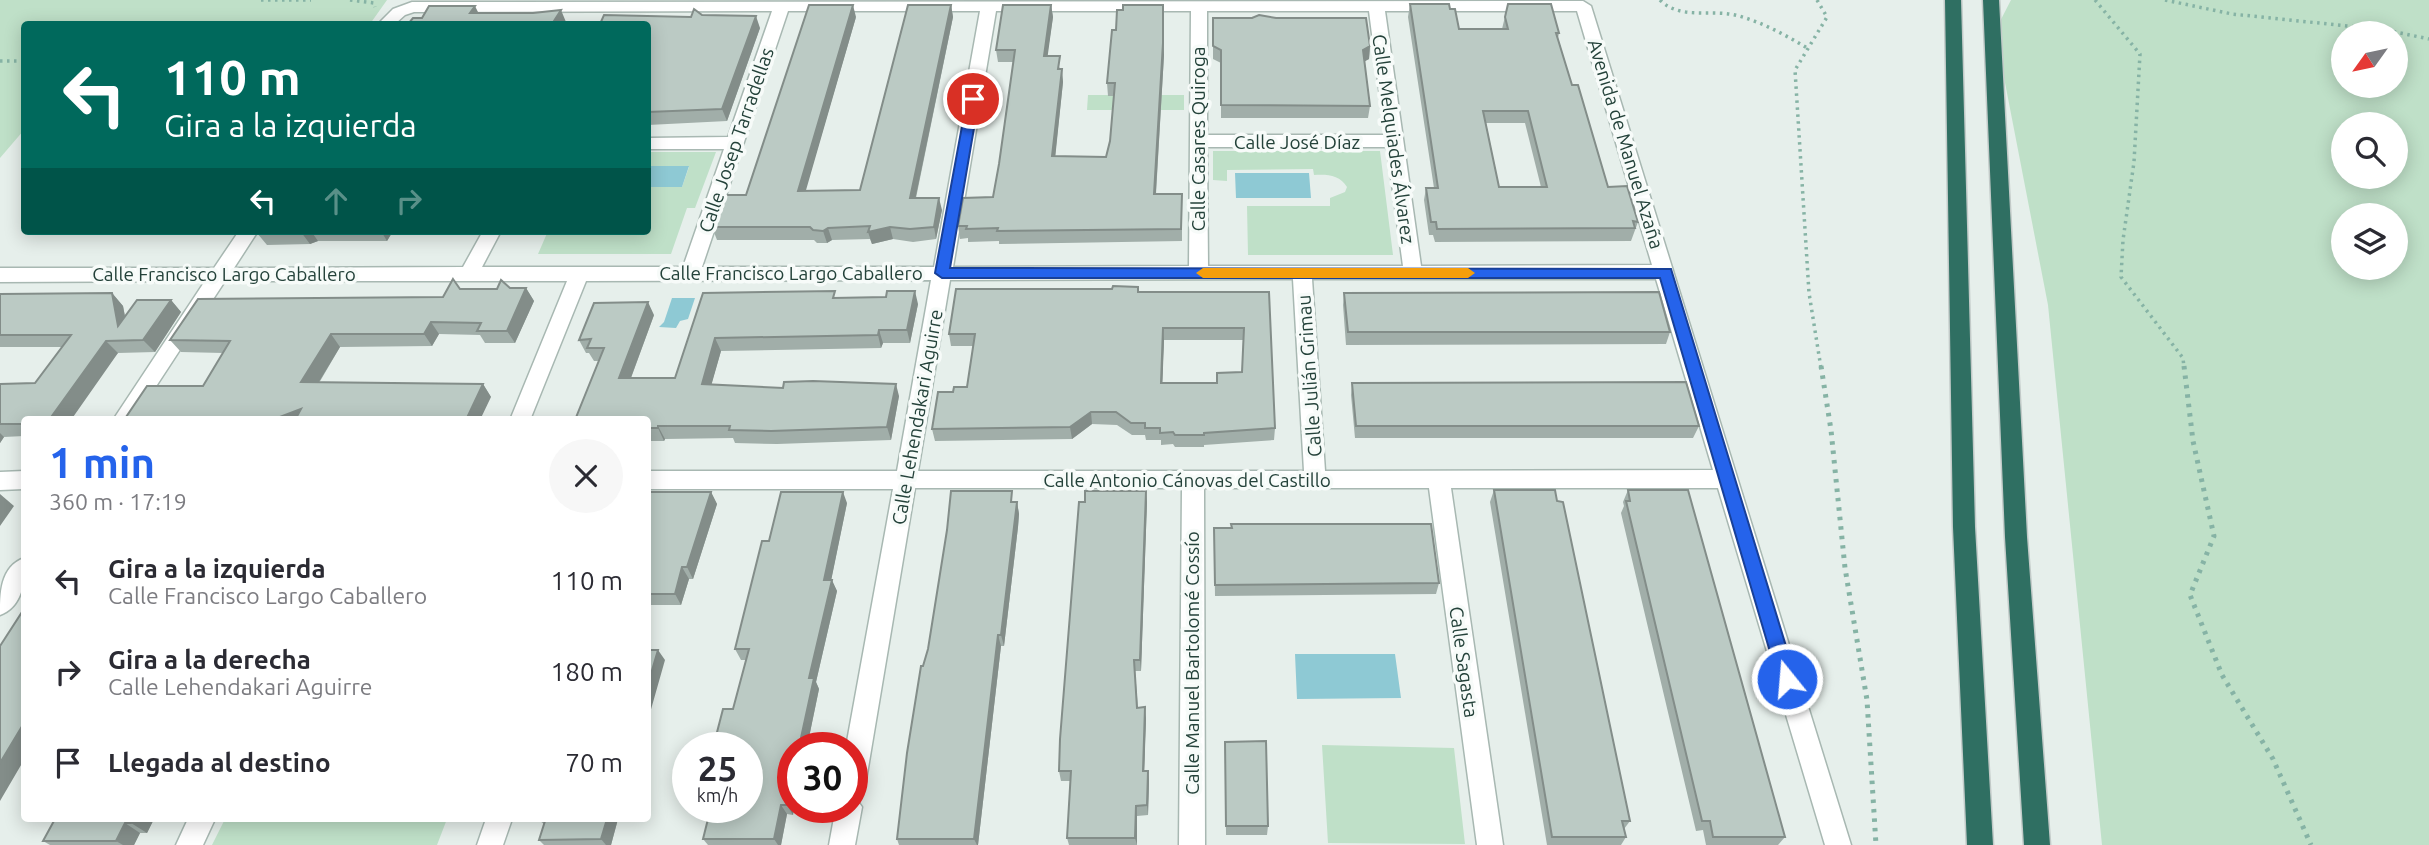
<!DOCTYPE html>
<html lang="es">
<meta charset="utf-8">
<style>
body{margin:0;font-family:Ubuntu,sans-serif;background:#f7f7f7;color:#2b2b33;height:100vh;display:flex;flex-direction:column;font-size:26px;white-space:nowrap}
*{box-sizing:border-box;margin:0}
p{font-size:23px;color:#7c7c81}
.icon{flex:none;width:38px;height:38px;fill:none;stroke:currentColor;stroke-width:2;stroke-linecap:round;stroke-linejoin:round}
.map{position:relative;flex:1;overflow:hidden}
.details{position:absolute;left:21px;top:416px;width:630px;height:406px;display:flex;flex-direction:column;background:#fff;border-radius:7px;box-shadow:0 4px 18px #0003}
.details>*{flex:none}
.top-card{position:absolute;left:21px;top:21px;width:630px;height:214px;border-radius:7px;box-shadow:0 4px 18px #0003;background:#00695c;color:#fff;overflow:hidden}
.needle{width:46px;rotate:237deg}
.fabs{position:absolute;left:2331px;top:21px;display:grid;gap:14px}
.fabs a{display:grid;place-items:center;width:77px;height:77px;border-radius:50%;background:#fff;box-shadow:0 4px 18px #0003;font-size:35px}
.speed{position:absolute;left:672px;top:732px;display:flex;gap:14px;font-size:35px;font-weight:700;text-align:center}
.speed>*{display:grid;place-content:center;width:91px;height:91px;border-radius:50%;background:#fff;box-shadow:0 4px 18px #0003;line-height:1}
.speed small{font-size:18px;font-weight:400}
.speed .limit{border:10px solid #d22;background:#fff;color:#111}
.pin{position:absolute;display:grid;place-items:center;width:60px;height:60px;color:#fff;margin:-30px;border:4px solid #fff;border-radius:50%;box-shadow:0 2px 7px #0007}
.me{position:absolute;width:77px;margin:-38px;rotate:343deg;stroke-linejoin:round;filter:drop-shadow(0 0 5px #0008)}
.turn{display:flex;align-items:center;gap:24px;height:147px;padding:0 28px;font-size:32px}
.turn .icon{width:91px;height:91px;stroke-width:2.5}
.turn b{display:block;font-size:49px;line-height:60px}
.lanes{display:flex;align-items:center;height:66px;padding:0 28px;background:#0003;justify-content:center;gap:35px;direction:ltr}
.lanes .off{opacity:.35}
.round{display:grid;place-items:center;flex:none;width:74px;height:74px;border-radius:37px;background:#f7f7f7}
.summary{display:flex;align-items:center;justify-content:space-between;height:119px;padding:0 28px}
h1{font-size:42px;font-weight:700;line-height:52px;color:#2563eb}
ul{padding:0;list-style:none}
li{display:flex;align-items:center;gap:21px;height:91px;padding:0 28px}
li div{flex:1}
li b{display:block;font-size:26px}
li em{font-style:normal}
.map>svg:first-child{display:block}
</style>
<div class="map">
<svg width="2429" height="845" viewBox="0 0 2429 845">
<rect width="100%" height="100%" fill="#e6efeb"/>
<path fill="#bfe0c8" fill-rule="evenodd" d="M 0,0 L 387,0 L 370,24 L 24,24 L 24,130 L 0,158 Z
M 2011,0 L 2429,0 L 2429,845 L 2102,845 L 2048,305 L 1995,31 ZM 2343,33 L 2396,33 L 2396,86 L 2343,86 ZM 2343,124 L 2396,124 L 2396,177 L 2343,177 ZM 2343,215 L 2396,215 L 2396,268 L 2343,268 Z
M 1088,95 L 1184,95 L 1184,110 L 1087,110 Z
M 1213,151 L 1380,151 L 1393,255 L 1248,255 L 1247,206 L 1330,206 L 1330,198 L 1345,192 L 1347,187 C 1340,175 1327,174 1314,175 L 1313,169 L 1227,170 L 1227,181 L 1213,180 Z
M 648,152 L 716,152 L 695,208 L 687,208 L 671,254 L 538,254 L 548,231 L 648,231 L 648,187 L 682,187 L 689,167 L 648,166 Z
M 1322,745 L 1454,748 L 1465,844 L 1328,843 Z
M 225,819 L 447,819 L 437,845 L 212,845 Z"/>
<path fill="#8ec9d4" d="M 648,166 L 689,166 L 682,187 L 648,187 Z
M 1235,173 L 1309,173 L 1311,198 L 1236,198 Z
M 672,298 L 695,298 L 688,319 L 680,321 L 676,328 L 659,327 L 664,322 Z
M 1295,654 L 1395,654 L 1401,698 L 1297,699 Z"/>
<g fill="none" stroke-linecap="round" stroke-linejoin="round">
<defs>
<path id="minor" d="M 1583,1 L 1591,6 L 1851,845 L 1825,845 L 1718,488 L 1451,488 L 1503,845 L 1477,845 L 1429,488 L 1204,488 L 1205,845 L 1179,845 L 1182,488 L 915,488 L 865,786 L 861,795 L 855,797 L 862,807 L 855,845 L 829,845 L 836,807 L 852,807 L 852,747 L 846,747 L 893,489 L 648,489 L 648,471 L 897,471 L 931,280 L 586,281 L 530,420 L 510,420 L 567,281 L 225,281 L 134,420 L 113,420 L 205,281 L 0,282 L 0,268 L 214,268 L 239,231 L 258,231 L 234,268 L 463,267 L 483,231 L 501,231 L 482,267 L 683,267 L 724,149 L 648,149 L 648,138 L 728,137 L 772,11 L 414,12 L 405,15 L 395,24 L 378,24 L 393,9 L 412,2 ZM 788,11 L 980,11 L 934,267 L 702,267 ZM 996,11 L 1191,11 L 1189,266 L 953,267 ZM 1207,11 L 1369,11 L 1385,135 L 1207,135 ZM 1385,11 L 1577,11 L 1652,265 L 1421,266 ZM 1207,147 L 1387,147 L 1403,266 L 1208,266 ZM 1293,279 L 1304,471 L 918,471 L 950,280 ZM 1312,279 L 1656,279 L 1713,470 L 1325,471 Z
M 24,471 L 24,489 L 0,490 L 0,472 Z
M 24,558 C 26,579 23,607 0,615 C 0,594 0,567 24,558 Z
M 188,819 L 215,819 L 203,845 L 176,845 Z
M 486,819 L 512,819 L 503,845 L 477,845 Z"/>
<path id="highway" d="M 1945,0 L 1961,0 L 1975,527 L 1993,845 L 1967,845 L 1953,527 Z
M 1983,0 L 1999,0 L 2027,537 L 2050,845 L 2024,845 L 2005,537 Z"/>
</defs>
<use href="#minor" stroke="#a8b8b2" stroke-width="3"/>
<use href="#highway" stroke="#c2cac8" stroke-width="3"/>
<path stroke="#86b3a5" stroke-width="3.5" stroke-dasharray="2.5 4.5" stroke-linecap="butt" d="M 261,0 L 311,0
M 350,0 L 374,3 L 375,7
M 1660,0 C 1681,21 1712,8 1739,16 C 1764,23 1787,36 1809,49
M 1817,0 L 1827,17 L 1795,70 L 1809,293 L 1821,368
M 2095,0 L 2140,54 L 2134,162 L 2123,240 L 2121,277 L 2183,358 L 2184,368
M 2165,0 L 2232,14 L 2386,30 L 2429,39
M 0,61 L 24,61"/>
<path stroke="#86b3a5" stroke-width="5" stroke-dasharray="3.5 6" stroke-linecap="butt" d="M 1821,366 L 1831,430 L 1845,568 L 1867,700 L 1876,845
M 2184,366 L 2193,441 L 2214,536 L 2190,595 L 2222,675 L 2273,759 L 2311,845"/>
<use href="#minor" fill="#fff" fill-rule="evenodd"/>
<use href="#highway" fill="#2f6f62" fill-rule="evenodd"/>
</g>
<path fill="#a1aea9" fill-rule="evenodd" d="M 1410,4 L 1459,29 L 1502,29 L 1508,4 L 1559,33 L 1558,38 L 1572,85 L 1608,187 L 1638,222 L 1631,241 L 1435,242 L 1433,235 L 1429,235 L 1424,200 L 1426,188 L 1434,188 L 1408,17 ZM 1486,123 L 1525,123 L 1541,187 L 1499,187 Z
M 951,5 L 953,17 L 916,198 L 942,210 L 936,239 L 913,242 L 893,239 L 872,244 L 870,239 L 832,240 L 827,243 L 817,243 L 814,240 L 717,240 L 712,227 L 746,195 L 856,17 L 805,191 L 860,190 Z
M 1051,5 L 1053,17 L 1047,56 L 1061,69 L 1063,82 L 1055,156 L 1106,157 L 1110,141 L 1114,96 L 1108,96 L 1107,83 L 1116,30 L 1123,10 L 1164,55 L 1156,194 L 1182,194 L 1182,241 L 999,244 L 999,241 L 968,242 L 968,238 L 960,239 L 958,226 L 993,197 L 999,164 L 1013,62 L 998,62 L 996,50 Z
M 702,15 L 760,28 L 727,121 L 648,125 L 648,24 Z
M 1213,18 L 1370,46 L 1369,59 L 1364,61 L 1370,106 L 1368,118 L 1221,118 L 1221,63 L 1213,59 Z
M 259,231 L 393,231 L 387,241 L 318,241 L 310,244 L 267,245 L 257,233 Z
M 510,288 L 526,288 L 534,301 L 515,343 L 485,343 L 480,335 L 439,334 L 432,346 L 340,347 L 319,383 L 483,384 L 491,397 L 203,386 L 223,353 L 181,352 L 170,340 L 443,297 L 460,289 Z
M 1139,292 L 1269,292 L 1275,428 L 1274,440 L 1204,445 L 1204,447 L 1175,447 L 1173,444 L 1161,445 L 1161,440 L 1146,440 L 1145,435 L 1132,435 L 1117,425 L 1092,424 L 1072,439 L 935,441 L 932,429 L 953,392 L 967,387 L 973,346 L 951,346 L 949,334 ZM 1164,340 L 1243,340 L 1242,372 L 1217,383 L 1162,383 Z
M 112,293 L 123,306 L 125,316 L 171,300 L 181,312 L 155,352 L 118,353 L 24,420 L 24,436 L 4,437 L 0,443 L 0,384 L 35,383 L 62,347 L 0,347 L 0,294 Z
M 703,293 L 837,298 L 918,304 L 910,343 L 883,343 L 881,348 L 721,351 L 711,385 L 899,396 L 891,440 L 777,444 L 735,443 L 733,438 L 665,439 L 664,441 L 648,441 L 648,420 L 598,361 L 594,361 L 589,353 L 586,353 L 579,340 L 654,315 L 631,378 L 675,378 Z
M 1344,293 L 1670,332 L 1666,344 L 1346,345 L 1343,305 Z
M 1352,383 L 1699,426 L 1693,438 L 1355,438 L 1351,395 Z
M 1494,490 L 1630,821 L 1624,829 L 1626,837 L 1621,845 L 1547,845 L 1490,502 Z
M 1628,490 L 1785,837 L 1778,845 L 1706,845 L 1703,830 L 1696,831 L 1621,513 L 1624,506 L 1623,502 Z
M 1146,491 L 1147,502 L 1141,671 L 1135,671 L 1138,708 L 1146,718 L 1144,771 L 1148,771 L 1149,780 L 1148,815 L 1137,816 L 1137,845 L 1069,845 L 1067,838 L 1070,781 L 1061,781 L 1059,771 L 1085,502 Z
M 648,492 L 711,492 L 717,504 L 693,579 L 689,579 L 681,605 L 648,605 Z
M 1015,502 L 1017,502 L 1019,514 L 1018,527 L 1004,646 L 1001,646 L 978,845 L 899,845 L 897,839 L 923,666 Z
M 847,503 L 831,580 L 837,591 L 816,682 L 819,689 L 807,747 L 793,747 L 793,807 L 794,807 L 793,815 L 787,814 L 781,845 L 708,845 L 703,839 L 747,747 L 721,747 L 715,740 L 733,709 L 746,660 L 741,660 L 735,649 L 769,541 Z
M 1214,528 L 1439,583 L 1436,594 L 1215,596 Z
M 1225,742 L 1268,826 L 1267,835 L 1226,835 Z
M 55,819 L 154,819 L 147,833 L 140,833 L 134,845 L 50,845 L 43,841 Z
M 618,819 L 611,845 L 544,845 L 539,840 L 544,824 L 540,821 Z"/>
<path fill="#838d89" d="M 853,5 L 856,17 L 802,204 L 798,191 Z
M 951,5 L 953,17 L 913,210 L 910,198 Z
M 1051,5 L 1053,17 L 1046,68 L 1044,56 Z
M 1163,5 L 1164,55 L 1155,207 L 1154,194 Z
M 475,6 L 481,18 L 470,13 Z
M 561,10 L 566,22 L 565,24 L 552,24 Z
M 756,16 L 760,28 L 727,121 L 722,109 Z
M 1370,46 L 1369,59 L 1362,63 L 1363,50 Z
M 1062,69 L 1063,82 L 1054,169 L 1052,156 Z
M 939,198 L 942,210 L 936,239 L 934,227 Z
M 890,227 L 893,239 L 872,244 L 868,232 Z
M 828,228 L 832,240 L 827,243 L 823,231 Z
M 302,231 L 311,231 L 318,241 L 310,244 L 301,232 Z
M 381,231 L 393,231 L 387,241 Z
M 526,288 L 534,301 L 515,343 L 507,331 Z
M 915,291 L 918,304 L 910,343 L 907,330 Z
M 112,293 L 123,306 L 129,339 L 118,326 Z
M 171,300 L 181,312 L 155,352 L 143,340 Z
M 648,302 L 654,315 L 626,391 L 619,378 Z
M 431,322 L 439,334 L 432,346 L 424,334 Z
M 1163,328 L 1164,340 L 1162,395 L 1161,383 Z
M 879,330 L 883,343 L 881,348 L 878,335 Z
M 331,334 L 340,347 L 311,395 L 301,382 Z
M 715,338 L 721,351 L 708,397 L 702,384 Z
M 106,341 L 118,353 L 71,420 L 49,420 Z
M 483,384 L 491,397 L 480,420 L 466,420 Z
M 896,384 L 899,396 L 891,440 L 887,427 Z
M 301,409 L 310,420 L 272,420 Z
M 1091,412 L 1092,424 L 1072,439 L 1070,427 Z
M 658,426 L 665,439 L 664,441 L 658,428 Z
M 0,433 L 4,437 L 0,443 Z
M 1146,491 L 1147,502 L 1141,671 L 1140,660 Z
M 711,492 L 717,504 L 693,579 L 687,567 Z
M 843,492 L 847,503 L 829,591 L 824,580 Z
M 0,494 L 14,506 L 0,526 Z
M 1017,502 L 1019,514 L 1018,527 L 1004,646 L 1001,635 Z
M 682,567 L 689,579 L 681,605 L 675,594 Z
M 832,580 L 837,591 L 816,682 L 819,689 L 807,747 L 799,747 L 809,678 Z
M 998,635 L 1001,646 L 978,845 L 977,845 L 974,839 Z
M 658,650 L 665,660 L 648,720 L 648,684 Z
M 1145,707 L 1146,718 L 1144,780 L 1143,771 Z
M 24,723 L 24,760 L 0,801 L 0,763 Z
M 1148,771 L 1149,780 L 1148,815 L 1147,805 Z
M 793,777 L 793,807 L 794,807 L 793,815 L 787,805 Z
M 781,805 L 787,814 L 781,845 L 778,845 L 774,839 Z
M 1136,806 L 1137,816 L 1137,845 L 1135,838 Z
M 134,819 L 154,819 L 147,833 L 131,823 Z
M 607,819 L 618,819 L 611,845 L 606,845 L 601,839 Z
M 125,823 L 140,833 L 134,845 L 123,845 L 116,841 Z"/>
<path fill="#bbcac4" stroke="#838d89" stroke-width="2" fill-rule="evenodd" d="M 1410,4 L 1449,4 L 1450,9 L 1455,9 L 1459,29 L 1508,29 L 1505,17 L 1508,4 L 1551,4 L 1559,33 L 1556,33 L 1572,85 L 1578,85 L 1608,187 L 1627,186 L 1638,222 L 1633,221 L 1635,228 L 1437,229 L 1436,222 L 1431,222 L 1426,188 L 1438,188 ZM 1483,111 L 1528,111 L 1547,187 L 1499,187 Z
M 809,5 L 853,5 L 798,191 L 860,190 L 908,5 L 951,5 L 910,198 L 939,198 L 934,227 L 910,229 L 890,227 L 868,232 L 870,226 L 828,228 L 823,231 L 813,230 L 810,227 L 712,227 L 723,195 L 746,195 Z
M 1003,5 L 1051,5 L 1044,56 L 1060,56 L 1058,69 L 1062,69 L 1052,156 L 1106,157 L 1110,141 L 1115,83 L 1107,83 L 1112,30 L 1116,30 L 1117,10 L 1123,10 L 1123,5 L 1163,5 L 1163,43 L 1154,194 L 1182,194 L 1181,229 L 997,231 L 998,228 L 966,229 L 967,226 L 958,226 L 963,198 L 993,197 L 999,164 L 1015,50 L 996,50 Z
M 429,6 L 475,6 L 470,13 L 533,13 L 561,10 L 552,24 L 408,24 L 413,18 L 422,18 Z
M 694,9 L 702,15 L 756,16 L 722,109 L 648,112 L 648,24 L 600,24 L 604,15 L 691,17 Z
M 1259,15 L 1276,18 L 1366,18 L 1370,46 L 1363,50 L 1370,106 L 1221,105 L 1221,50 L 1213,46 L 1213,18 L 1252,18 Z
M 259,231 L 302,231 L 257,233 Z
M 453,279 L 460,289 L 497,289 L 501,280 L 510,288 L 526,288 L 507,331 L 477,331 L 481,323 L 431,322 L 424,334 L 331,334 L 301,382 L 483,384 L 466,420 L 295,420 L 301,409 L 272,420 L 124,420 L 147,386 L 203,386 L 230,341 L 170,340 L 198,299 L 443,297 Z
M 1113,286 L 1138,287 L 1138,292 L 1269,292 L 1275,428 L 1204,433 L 1204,435 L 1175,435 L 1173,432 L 1160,433 L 1160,428 L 1145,428 L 1145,423 L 1131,423 L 1116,412 L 1091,412 L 1070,427 L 932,429 L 938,392 L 953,392 L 954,387 L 967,387 L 975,334 L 949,334 L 956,289 L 1112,289 ZM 1163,328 L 1244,328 L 1242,372 L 1217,373 L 1217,383 L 1161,383 Z
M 835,291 L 833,298 L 886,297 L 887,291 L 915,291 L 907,330 L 879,330 L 878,335 L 715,338 L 702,384 L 783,388 L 784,382 L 813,381 L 896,384 L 887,427 L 771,431 L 729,430 L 730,426 L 658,426 L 658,428 L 648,428 L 648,420 L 575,420 L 604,348 L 587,348 L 591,339 L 579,340 L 594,303 L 648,302 L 619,378 L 675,378 L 703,293 Z
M 1659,292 L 1670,332 L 1348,332 L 1344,293 Z
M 112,293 L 118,326 L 137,300 L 171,300 L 143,340 L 106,341 L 49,420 L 24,420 L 24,424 L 0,424 L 0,384 L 35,383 L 71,335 L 0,335 L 0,294 Z
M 1686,382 L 1699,426 L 1356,426 L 1352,383 Z
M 1494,490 L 1555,490 L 1557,501 L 1563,502 L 1630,821 L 1622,821 L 1626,837 L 1552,837 Z
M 1628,490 L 1688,490 L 1785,837 L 1713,837 L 1710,821 L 1702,821 L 1626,501 L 1630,501 Z
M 951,491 L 1012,491 L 1011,502 L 1017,502 L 1001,635 L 998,635 L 974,839 L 897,839 L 907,753 L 921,666 L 923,666 L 928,649 L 947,530 Z
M 1085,491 L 1146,491 L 1140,660 L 1134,660 L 1137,708 L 1145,707 L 1143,771 L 1148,771 L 1147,805 L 1136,806 L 1135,838 L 1067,838 L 1071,771 L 1059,771 L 1060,739 L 1079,502 L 1085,502 Z
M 648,492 L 711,492 L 687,567 L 682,567 L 675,594 L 648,594 Z
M 781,492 L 843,492 L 824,580 L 832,580 L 809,678 L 814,678 L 799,747 L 793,747 L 793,777 L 787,805 L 781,805 L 774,839 L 703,839 L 711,807 L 747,807 L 747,747 L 725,747 L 726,740 L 715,740 L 723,709 L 733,709 L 749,649 L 735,649 L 762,541 L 769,541 Z
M 1231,524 L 1431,524 L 1439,583 L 1215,585 L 1214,528 L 1232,528 Z
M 24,609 L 24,723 L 0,763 L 0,646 Z
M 648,650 L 658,650 L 648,684 Z
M 1266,741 L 1268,826 L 1226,826 L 1225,742 Z
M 55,819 L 134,819 L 131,823 L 125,823 L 116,841 L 43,841 Z
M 540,819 L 607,819 L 601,839 L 539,840 L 545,821 L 540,821 Z"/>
<path fill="#2563eb" stroke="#184099" stroke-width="2" d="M 973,95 L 979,99 L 950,268 L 1671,269 L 1796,679 L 1793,685 L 1787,688 L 1780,685 L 1778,679 L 1660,278 L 942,278 L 935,273 L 967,99 Z"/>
<path fill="#f59e0b" d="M 1203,268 L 1468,268 L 1475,273 L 1468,278 L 1203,278 L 1196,273 Z"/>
<g text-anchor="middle" stroke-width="7" stroke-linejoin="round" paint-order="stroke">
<g font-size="19" fill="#24423a" stroke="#f7fbf9">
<text transform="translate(1198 139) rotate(-90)" y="7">Calle Casares Quiroga</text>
<text transform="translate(1394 139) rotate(82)" y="7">Calle Melquiades Álvarez</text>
<text transform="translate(736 140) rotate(-71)" y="7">Calle Josep Tarradellas</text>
<text x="1297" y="149">Calle José Díaz</text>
<text transform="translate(1626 144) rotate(73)" y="7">Avenida de Manuel Azaña</text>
<text x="791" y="280">Calle Francisco Largo Caballero</text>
<text x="224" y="281">Calle Francisco Largo Caballero</text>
<text transform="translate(1309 376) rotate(-94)" y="7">Calle Julián Grimau</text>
<text transform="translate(917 417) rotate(-80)" y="7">Calle Lehendakari Aguirre</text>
<text x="1187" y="487">Calle Antonio Cánovas del Castillo</text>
<text transform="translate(1464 662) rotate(82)" y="7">Calle Sagasta</text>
<text transform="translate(1192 663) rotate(-90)" y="7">Calle Manuel Bartolomé Cossío</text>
</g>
</g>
</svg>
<div class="fabs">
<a><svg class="needle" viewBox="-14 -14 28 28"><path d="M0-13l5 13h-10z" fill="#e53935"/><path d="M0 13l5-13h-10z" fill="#7c7c81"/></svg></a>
<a><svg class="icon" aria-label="search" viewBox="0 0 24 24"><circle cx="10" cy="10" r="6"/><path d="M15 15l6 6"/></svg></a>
<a><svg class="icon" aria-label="layers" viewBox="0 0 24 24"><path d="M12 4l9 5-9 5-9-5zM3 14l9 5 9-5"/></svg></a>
</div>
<div class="speed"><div>25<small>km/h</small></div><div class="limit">30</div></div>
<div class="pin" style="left:973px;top:99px;background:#d93025"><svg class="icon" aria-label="arrive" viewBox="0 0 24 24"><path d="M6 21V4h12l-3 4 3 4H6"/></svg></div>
<svg class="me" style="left:1787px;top:679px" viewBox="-20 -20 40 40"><circle r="17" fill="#2563eb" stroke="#fff" stroke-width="3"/><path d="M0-11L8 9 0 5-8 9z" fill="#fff"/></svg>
<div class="top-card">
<div class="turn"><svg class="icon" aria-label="left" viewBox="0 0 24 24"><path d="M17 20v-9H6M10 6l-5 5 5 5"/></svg><div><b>110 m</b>Gira a la izquierda</div></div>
<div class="lanes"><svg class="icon" aria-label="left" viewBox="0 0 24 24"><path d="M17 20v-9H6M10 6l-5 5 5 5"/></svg><svg class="icon off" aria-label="ahead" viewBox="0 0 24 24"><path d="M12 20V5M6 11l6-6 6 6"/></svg><svg class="icon off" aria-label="right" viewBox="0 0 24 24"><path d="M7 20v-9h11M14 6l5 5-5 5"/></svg></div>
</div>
<section class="details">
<div class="summary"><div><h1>1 min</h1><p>360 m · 17:19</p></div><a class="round"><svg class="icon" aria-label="close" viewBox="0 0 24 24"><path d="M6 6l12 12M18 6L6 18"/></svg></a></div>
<ul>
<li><svg class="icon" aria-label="left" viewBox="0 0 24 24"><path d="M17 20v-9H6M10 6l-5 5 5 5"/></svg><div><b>Gira a la izquierda</b><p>Calle Francisco Largo Caballero</p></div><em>110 m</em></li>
<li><svg class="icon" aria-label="right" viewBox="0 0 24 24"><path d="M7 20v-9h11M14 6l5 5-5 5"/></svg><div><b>Gira a la derecha</b><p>Calle Lehendakari Aguirre</p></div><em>180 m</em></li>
<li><svg class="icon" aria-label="arrive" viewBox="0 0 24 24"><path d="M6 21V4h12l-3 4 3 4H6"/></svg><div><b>Llegada al destino</b></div><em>70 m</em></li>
</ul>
</section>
</div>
